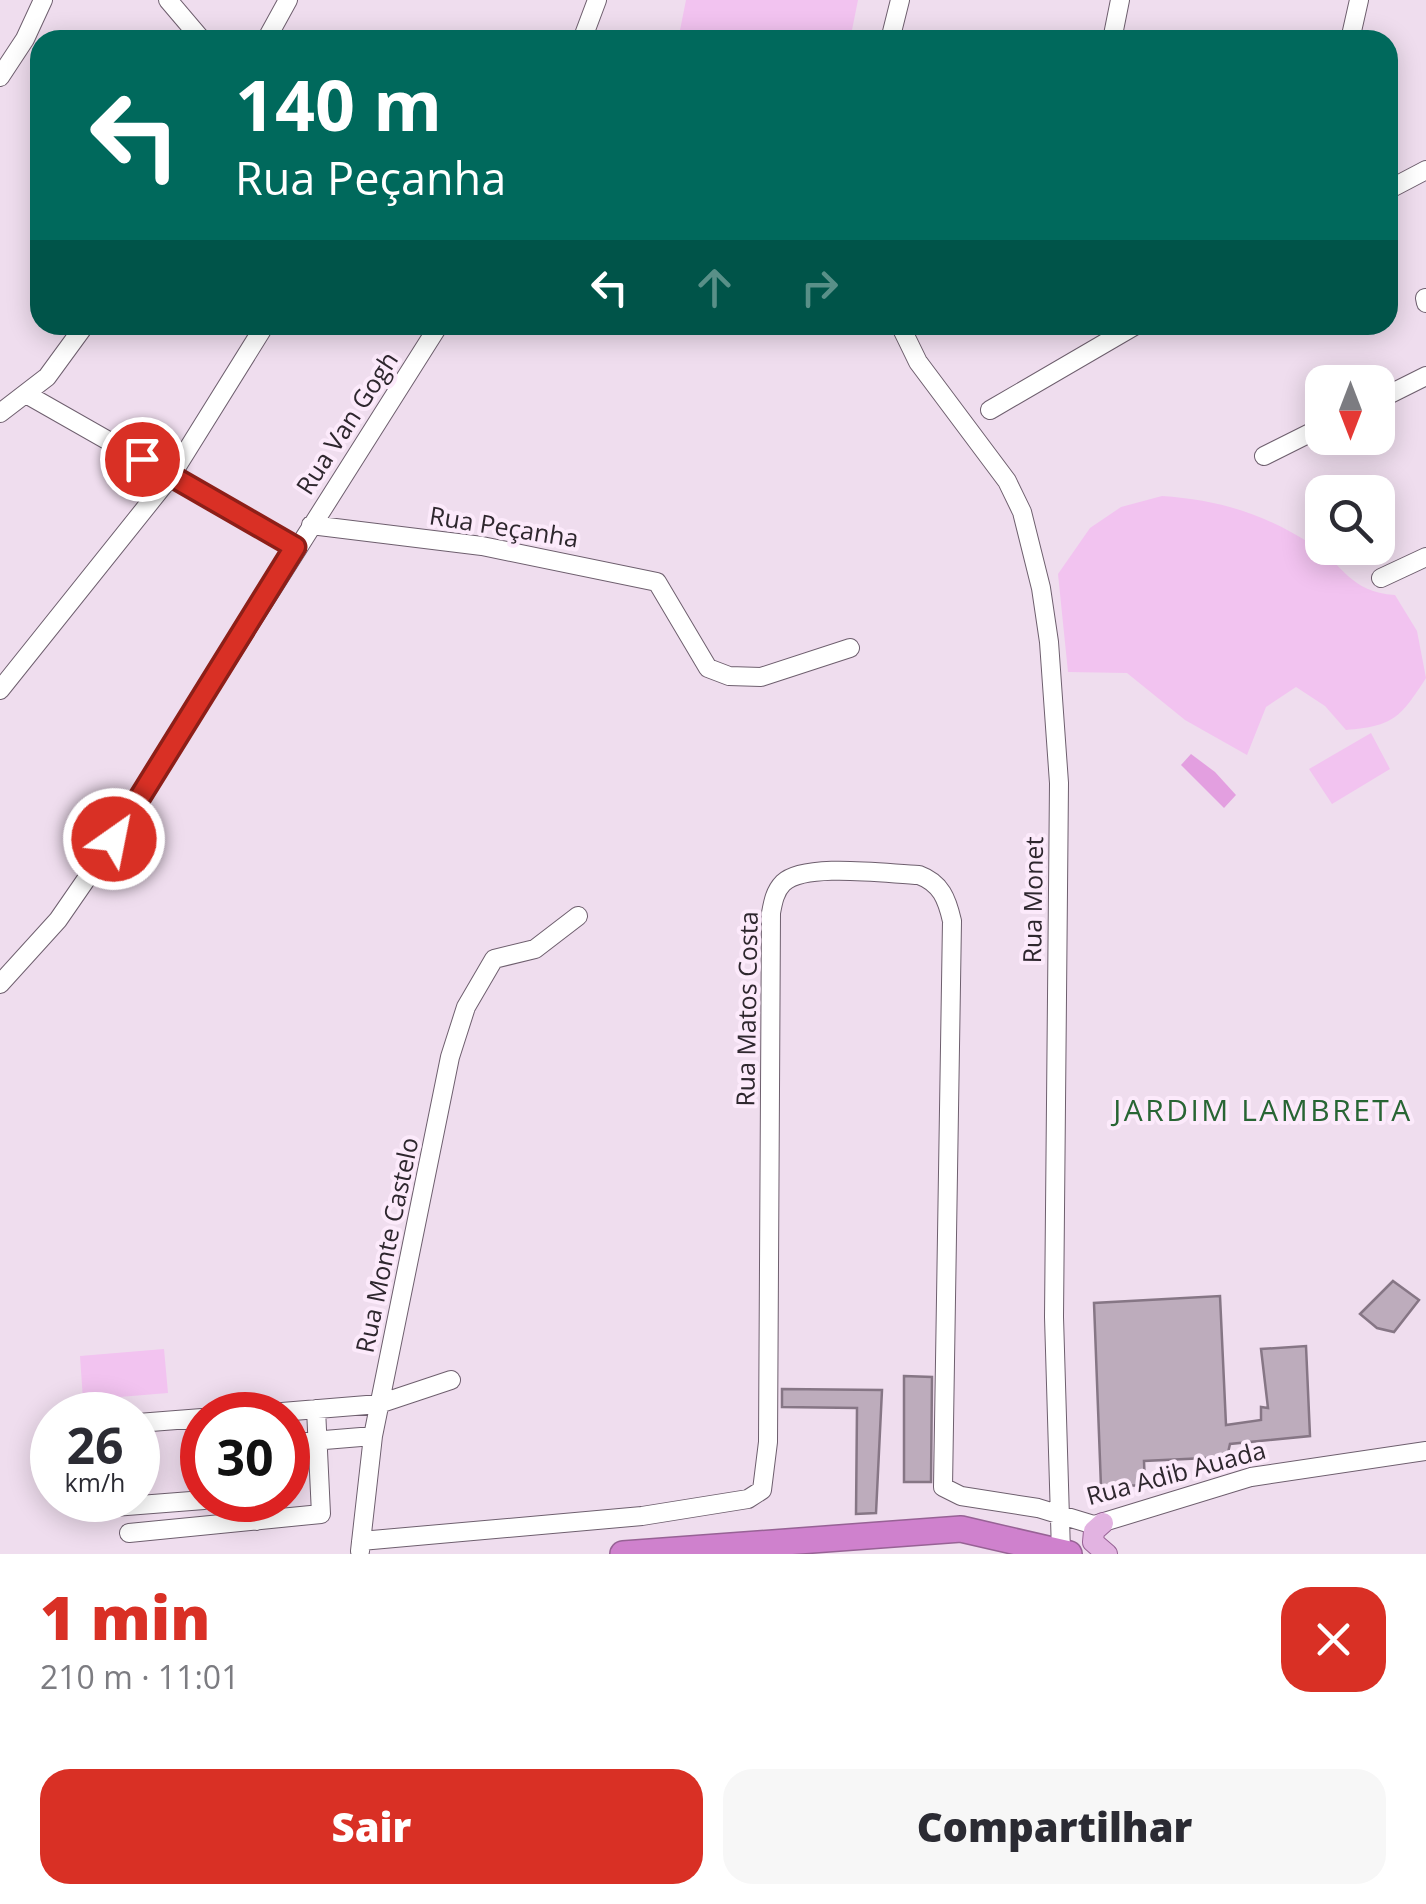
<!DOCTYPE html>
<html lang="pt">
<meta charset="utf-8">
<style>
body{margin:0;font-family:"Open Sans",sans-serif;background:#f7f7f7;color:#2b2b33;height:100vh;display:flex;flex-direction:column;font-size:38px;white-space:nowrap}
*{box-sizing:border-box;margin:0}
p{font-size:32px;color:#7c7c81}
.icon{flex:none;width:55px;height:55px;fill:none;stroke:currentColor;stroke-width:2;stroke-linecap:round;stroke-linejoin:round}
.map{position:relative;height:1554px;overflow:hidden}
.drawer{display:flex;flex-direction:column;background:#fff;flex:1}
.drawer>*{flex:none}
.banner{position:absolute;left:30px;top:30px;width:1368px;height:305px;border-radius:30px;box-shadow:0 5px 25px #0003;background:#00695c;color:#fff;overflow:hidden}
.needle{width:65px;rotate:180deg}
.tools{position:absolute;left:1305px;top:365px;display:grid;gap:20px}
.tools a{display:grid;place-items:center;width:90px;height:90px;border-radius:20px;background:#fff;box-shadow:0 5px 25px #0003;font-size:50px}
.speed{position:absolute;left:30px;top:1392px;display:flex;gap:20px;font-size:50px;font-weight:700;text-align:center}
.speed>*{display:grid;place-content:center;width:130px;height:130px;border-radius:50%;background:#fff;box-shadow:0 5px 25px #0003;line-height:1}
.speed small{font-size:25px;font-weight:400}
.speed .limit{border:15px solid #d22;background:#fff;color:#111}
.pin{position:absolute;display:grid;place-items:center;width:85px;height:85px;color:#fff;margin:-42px;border:5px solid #fff;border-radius:50%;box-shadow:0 2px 10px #0007}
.me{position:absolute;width:110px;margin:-55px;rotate:33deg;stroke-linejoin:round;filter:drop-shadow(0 0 8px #0008)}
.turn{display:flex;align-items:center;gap:35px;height:210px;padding:0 40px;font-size:45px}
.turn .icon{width:130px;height:130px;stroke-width:2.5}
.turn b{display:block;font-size:70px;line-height:85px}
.lanes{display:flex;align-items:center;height:95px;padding:0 40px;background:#0003;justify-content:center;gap:50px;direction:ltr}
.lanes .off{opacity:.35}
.round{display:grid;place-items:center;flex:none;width:105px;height:105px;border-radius:30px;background:#f7f7f7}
.overview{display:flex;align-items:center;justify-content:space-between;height:170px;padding:0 40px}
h1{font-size:60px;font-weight:800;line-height:75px;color:#d93025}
.primary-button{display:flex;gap:20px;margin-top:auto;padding:20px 40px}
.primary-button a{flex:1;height:115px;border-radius:30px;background:#d93025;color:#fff;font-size:40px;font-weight:800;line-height:115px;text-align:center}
.primary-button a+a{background:#f7f7f7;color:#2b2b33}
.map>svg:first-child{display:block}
</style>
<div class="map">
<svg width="1426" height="1554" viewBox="0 0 1426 1554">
<rect width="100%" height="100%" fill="#efddee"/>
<path fill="#f2c3f0" d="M 686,0 L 858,0 L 850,40 L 678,40 Z
M 1162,496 C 1218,500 1263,513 1311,544 C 1346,566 1349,592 1395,595 L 1417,631 L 1426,678 C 1400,718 1394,726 1346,730 L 1325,706 L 1296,687 L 1266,707 L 1247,755 L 1185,720 L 1127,673 L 1068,672 L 1058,574 L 1090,528 L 1121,507 Z
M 1371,733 L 1390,769 L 1332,804 L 1309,769 Z
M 164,1349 L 168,1393 L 83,1400 L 80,1356 Z"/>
<path fill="#e39fe0" d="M 1191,754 L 1215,772 L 1236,795 L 1224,808 L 1181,765 Z"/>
<path fill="#bdacbc" stroke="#867685" stroke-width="2.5" d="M 1393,1281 L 1419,1300 L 1394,1332 L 1377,1328 L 1360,1314 Z
M 1220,1296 L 1226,1425 L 1261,1420 L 1261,1407 L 1268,1408 L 1261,1349 L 1306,1346 L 1310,1436 L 1230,1444 L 1227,1457 L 1144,1461 L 1145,1485 L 1101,1487 L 1094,1303 Z
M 904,1376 L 932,1377 L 931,1482 L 904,1482 Z
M 782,1389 L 882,1390 L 876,1513 L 856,1514 L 857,1408 L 782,1407 Z"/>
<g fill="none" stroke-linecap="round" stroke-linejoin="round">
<defs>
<path id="minor" d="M 168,0 L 202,40
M 266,40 L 288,0
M 582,40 L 597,0
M 890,40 L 900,0
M 1112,40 L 1120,0
M 1350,40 L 1359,0
M 0,77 L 25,39 L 43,0
M 1388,190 L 1426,170
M 1425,298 L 1426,303
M 900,325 L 918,362 L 1007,481 L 1022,512 L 1041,588 L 1049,642 L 1059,783 L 1054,1317 L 1061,1552
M 26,394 L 295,547
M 1378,400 L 1426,376
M 990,410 L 1136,325
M 0,413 L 47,377 L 85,325
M 1264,456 L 1322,427
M 311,525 L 482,546 L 657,582 L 708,668 L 729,676 L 761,677 L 850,648
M 1381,578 L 1426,557
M 0,690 L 171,476 L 265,325
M 0,984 L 58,920 L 114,839 L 439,325
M 244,1415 L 379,1404 L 451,1380
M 196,1419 L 202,1489
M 138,1423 L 202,1418
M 288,1443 L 373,1436
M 102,1500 L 114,1507 L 204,1500
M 255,1500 L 257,1521
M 129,1533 L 321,1514 L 316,1409
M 361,1541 L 642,1516 L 748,1499 L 762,1490 L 768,1442 L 771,913 C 773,902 775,891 783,883 C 805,862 888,874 919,875 C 941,883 947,899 952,921 L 943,1487 L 961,1496 L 1038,1508 L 1094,1525 L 1251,1477 L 1426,1451
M 360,1551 L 373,1436 L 450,1057 L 466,1007 L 494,959 L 535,949 L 578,916"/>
<path id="major" d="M 1103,1523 L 1094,1531 L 1093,1542 L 1107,1554"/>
<path id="highway" d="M 623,1554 L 961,1529 L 1069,1554"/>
</defs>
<use href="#minor" stroke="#6e5f6e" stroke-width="20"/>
<use href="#major" stroke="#976295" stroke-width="22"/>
<use href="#highway" stroke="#976295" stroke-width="28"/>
<use href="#minor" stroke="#fff" stroke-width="18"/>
<use href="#major" stroke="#e2b3e1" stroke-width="20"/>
<use href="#highway" stroke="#cf81cd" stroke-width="25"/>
</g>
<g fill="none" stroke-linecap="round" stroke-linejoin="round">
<defs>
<path id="route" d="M 114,839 L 295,547 L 142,459"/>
</defs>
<use href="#route" stroke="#8d1f18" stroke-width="25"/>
<use href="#route" stroke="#d93025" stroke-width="18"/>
</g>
<g text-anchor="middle" stroke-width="8" stroke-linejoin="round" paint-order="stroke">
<g font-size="25" fill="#2e272e" stroke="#fceafb">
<text transform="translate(347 423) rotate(-57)" y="9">Rua Van Gogh</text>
<text transform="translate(504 527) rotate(9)" y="9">Rua Peçanha</text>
<text transform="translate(1033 900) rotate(-89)" y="9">Rua Monet</text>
<text transform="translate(747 1009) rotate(-89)" y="9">Rua Matos Costa</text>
<text transform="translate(387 1245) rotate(-78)" y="9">Rua Monte Castelo</text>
<text transform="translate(1176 1473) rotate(-15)" y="9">Rua Adib Auada</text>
</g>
<g font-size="30" letter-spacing="2.5" fill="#286534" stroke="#fceafb">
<text x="1263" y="1121">JARDIM LAMBRETA</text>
</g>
</g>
</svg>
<div class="tools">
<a><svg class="needle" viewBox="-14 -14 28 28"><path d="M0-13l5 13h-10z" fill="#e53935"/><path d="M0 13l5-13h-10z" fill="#7c7c81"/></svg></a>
<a><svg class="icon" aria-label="search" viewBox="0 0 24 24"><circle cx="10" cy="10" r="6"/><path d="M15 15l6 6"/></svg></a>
</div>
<div class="speed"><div>26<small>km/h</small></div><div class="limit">30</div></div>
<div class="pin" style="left:142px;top:459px;background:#d93025"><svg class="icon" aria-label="arrive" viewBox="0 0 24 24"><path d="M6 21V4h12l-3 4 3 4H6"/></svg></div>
<svg class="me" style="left:114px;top:839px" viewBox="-20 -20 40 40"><circle r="17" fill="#d93025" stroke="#fff" stroke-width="3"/><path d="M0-11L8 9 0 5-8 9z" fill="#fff"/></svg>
<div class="banner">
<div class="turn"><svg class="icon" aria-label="left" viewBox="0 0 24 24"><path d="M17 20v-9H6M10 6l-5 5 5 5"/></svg><div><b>140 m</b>Rua Peçanha</div></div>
<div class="lanes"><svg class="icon" aria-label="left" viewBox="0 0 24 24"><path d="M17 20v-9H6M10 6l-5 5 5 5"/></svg><svg class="icon off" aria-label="ahead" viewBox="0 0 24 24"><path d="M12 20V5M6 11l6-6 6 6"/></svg><svg class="icon off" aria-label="right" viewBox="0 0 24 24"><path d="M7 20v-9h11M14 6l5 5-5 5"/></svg></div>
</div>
</div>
<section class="drawer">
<div class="overview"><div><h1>1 min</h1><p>210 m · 11:01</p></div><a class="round" style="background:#d93025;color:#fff"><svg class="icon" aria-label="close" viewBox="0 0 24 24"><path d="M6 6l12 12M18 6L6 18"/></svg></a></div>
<div class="primary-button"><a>Sair</a><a>Compartilhar</a></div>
</section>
